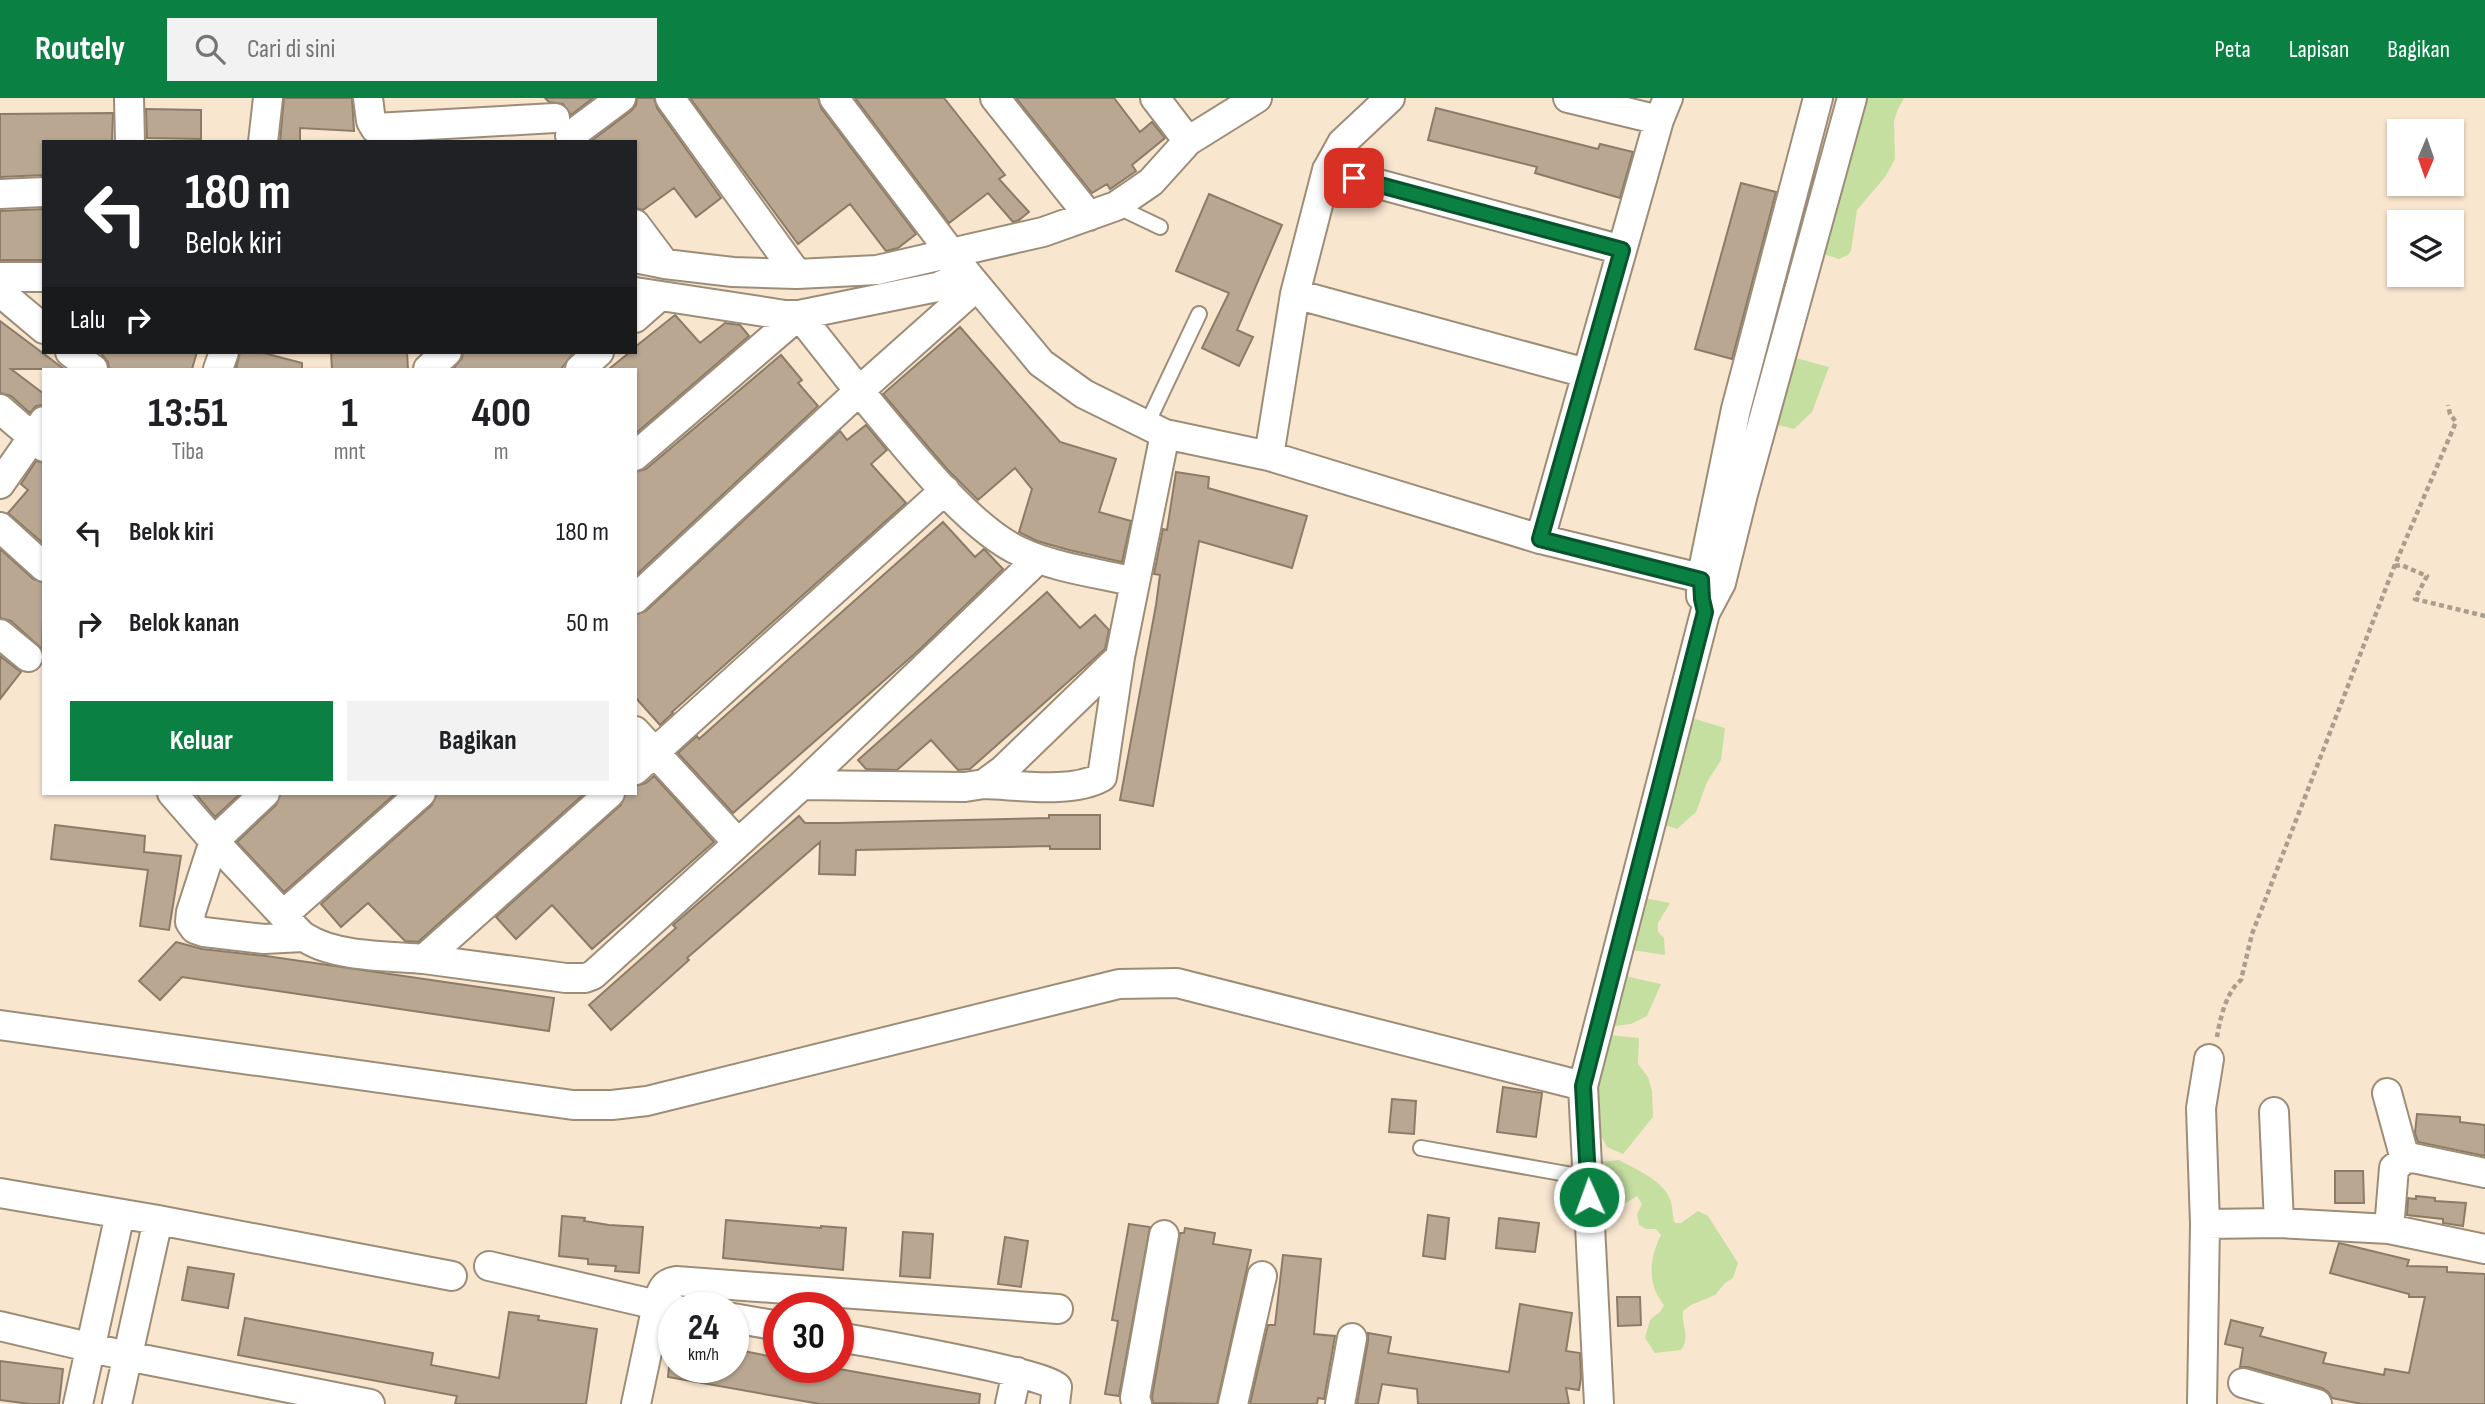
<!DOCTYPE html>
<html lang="id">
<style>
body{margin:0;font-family:"Sofia Sans Condensed",sans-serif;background:#f2f2f2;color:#202124;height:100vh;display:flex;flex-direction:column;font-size:26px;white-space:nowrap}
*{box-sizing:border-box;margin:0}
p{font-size:23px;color:#757577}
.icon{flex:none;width:38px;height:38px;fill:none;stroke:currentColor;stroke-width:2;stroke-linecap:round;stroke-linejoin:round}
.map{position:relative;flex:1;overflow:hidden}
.drawer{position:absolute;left:42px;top:270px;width:595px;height:427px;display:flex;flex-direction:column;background:#fff;border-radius:0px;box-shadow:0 2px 5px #0004}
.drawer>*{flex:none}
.hud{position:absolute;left:42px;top:42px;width:595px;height:214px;border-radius:0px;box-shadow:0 2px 5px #0004;background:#202124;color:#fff;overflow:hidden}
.needle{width:46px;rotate:182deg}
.buttons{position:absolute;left:2387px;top:21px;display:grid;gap:14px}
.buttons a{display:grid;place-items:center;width:77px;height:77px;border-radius:0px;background:#fff;box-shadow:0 2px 5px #0004;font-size:35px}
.speed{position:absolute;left:658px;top:1194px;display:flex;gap:14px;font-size:35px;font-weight:700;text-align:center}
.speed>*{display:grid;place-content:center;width:91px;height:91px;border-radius:50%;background:#fff;box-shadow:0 2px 5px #0004;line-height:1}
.speed small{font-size:18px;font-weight:400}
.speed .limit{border:10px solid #d22;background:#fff;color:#111}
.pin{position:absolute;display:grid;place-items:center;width:60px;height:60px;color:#fff;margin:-30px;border-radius:14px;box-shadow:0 4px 10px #0006}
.me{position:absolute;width:77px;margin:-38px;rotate:358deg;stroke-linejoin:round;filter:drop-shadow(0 0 5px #0008)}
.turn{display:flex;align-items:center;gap:24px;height:147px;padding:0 28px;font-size:32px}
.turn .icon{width:91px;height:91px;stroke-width:2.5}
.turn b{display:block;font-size:49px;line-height:60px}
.then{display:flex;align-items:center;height:66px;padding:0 28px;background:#0003;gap:14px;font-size:26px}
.eta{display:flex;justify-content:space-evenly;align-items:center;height:119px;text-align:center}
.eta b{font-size:42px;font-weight:700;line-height:49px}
.primary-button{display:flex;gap:14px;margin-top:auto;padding:14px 28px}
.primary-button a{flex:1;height:80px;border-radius:0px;background:#0b8043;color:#fff;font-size:28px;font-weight:700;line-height:80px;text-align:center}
.primary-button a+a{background:#f2f2f2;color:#202124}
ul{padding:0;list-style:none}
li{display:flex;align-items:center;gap:21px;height:91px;padding:0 28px}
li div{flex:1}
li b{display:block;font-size:26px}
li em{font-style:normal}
header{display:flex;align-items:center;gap:42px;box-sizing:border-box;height:98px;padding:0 35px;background:#0b8043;color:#fff}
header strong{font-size:33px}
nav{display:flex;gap:38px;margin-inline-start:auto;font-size:24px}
.search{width:490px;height:63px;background:#f2f2f2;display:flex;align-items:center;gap:18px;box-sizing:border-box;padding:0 24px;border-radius:0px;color:#757577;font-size:26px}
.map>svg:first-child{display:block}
</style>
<header>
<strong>Routely</strong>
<div class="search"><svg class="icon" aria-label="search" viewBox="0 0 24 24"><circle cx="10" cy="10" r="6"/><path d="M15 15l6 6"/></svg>Cari di sini</div>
<nav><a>Peta</a><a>Lapisan</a><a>Bagikan</a></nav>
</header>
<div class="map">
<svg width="2485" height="1306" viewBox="0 0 2485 1306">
<rect width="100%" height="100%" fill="#f8e6cf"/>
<path fill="#c5dfa1" d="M 1857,0 L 1904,0 L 1897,13 L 1894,24 L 1895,61 L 1885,79 L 1857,112 L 1851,153 L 1848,157 L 1839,161 L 1814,153 Z
M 1788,258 L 1829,269 L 1812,314 L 1794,331 L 1770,325 Z
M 1692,620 L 1725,630 L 1721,662 L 1707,684 L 1696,714 L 1677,731 L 1662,726 Z
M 1639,799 L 1670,805 L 1658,825 L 1658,834 L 1664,840 L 1665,857 L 1626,851 Z
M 1620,877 L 1661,886 L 1647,918 L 1631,926 L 1607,929 Z
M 1609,937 L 1639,940 L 1638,966 L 1648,979 L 1652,993 L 1653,1019 L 1623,1056 L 1607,1049 L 1597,1030 L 1593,1001 Z
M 1619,1062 C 1637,1072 1664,1082 1671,1104 C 1673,1111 1672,1118 1675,1125 L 1681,1125 L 1698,1113 L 1708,1118 L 1738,1165 L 1733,1180 L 1725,1185 L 1715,1197 L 1691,1207 L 1683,1213 C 1681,1227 1691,1239 1681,1252 L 1655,1255 L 1645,1240 L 1650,1222 L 1661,1213 L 1664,1207 C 1647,1187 1649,1160 1661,1137 L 1656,1131 L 1646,1131 L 1639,1127 L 1637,1116 L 1642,1106 L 1637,1098 L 1621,1108 L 1602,1104 L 1598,1064 Z"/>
<path fill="#b9a792" stroke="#8c7c67" stroke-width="2" d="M 284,0 L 352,0 L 354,33 L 300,30 L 300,44 L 280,44 Z
M 545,0 L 593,0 L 571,17 L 563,6 L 549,4 Z
M 637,0 L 654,0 L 657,10 L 721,100 L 696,119 L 674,90 L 643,112 L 635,110 L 635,44 L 590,44 L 631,13 L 636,7 Z
M 690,0 L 818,0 L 821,10 L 916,136 L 898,150 L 886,153 L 850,106 L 798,146 Z
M 855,0 L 944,0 L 1005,77 L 999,81 L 1029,114 L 1019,122 L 1013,124 L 988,95 L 949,125 Z
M 1016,0 L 1114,0 L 1140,34 L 1152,24 L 1165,40 L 1132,67 L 1136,73 L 1110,91 L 1107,86 L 1092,95 Z
M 1436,10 L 1598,51 L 1600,46 L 1633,54 L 1620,100 L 1535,75 L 1537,69 L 1428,42 Z
M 146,11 L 201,12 L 201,41 L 147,40 Z
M 113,15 L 112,44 L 44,44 L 44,77 L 0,79 L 0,16 Z
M 1741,85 L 1776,94 L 1732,261 L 1695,251 Z
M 1209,96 L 1282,127 L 1237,232 L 1253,239 L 1239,268 L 1202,250 L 1229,195 L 1176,173 Z
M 44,111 L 44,162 L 0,162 L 0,113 Z
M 675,217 L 700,245 L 725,225 L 740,227 L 749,238 L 635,336 L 635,271 L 609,271 L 630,254 L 635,254 L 635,249 Z
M 0,223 L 64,271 L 11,271 L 44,296 L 44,307 L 36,308 L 30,315 L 11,298 L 0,295 Z
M 960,229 L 1060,344 L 1116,361 L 1099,414 L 1131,423 L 1122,464 L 1069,452 L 1037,443 L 1019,434 L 1032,391 L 1015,370 L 978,402 L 947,371 L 883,296 Z
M 103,254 L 197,254 L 192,271 L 109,271 L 108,264 L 102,257 Z
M 240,254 L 260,254 L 302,265 L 302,271 L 236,271 Z
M 331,254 L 407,254 L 408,271 L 332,271 Z
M 463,254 L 574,254 L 561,271 L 453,271 L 462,260 Z
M 781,257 L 802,282 L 798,285 L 818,308 L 635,478 L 635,374 L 646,371 Z
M 866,327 L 887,352 L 871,366 L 906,405 L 672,614 L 673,615 L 660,627 L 635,599 L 635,517 L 646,513 L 840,333 L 847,342 Z
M 36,363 L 44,365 L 44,446 L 8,415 L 28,392 L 21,386 Z
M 1176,374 L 1209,379 L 1208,390 L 1307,418 L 1292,470 L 1199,443 L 1153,708 L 1120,702 L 1156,507 L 1160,477 L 1154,476 L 1163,431 L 1167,432 Z
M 943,424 L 975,459 L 984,451 L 1003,471 L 919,552 L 733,715 L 678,655 L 697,638 L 699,641 Z
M 0,451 L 33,481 L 44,485 L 42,551 L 11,523 L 0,520 Z
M 1047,494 L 1080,530 L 1095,517 L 1109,532 L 1105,551 L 970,671 L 958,672 L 931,642 L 897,672 L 866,671 L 858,662 Z
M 0,558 L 21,574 L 0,601 Z
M 654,678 L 714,744 L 592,851 L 552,807 L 516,841 L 496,819 L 621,707 L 626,695 L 635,695 L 635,688 L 646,685 Z
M 195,695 L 241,695 L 215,719 Z
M 281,695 L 396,695 L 284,794 L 237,744 L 276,707 Z
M 437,695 L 585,695 L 418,844 L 405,843 L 368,805 L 341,829 L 321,806 L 432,707 Z
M 1049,717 L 1100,717 L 1100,751 L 1050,751 L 1050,748 L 856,752 L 855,777 L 819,776 L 820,744 L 687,860 L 689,862 L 611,932 L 589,907 L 676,830 L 673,827 L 799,718 L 805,725 L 837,725 L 1049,720 Z
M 55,727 L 145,738 L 144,754 L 181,758 L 169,832 L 140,828 L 148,772 L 51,761 Z
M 176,844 L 202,851 L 266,858 L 554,900 L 549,933 L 182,879 L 160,902 L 139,883 Z
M 1503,989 L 1542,995 L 1536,1039 L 1497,1034 Z
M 1392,1001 L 1416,1003 L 1414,1036 L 1389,1034 Z
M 2417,1016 L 2460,1019 L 2460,1024 L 2485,1027 L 2485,1058 L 2418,1044 L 2415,1035 Z
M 2335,1073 L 2363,1073 L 2364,1105 L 2335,1105 Z
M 2416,1098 L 2435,1100 L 2435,1103 L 2466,1105 L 2463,1128 L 2443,1125 L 2443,1121 L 2407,1117 L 2408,1100 L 2416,1101 Z
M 1428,1117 L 1449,1120 L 1445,1161 L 1423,1158 Z
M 562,1118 L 585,1120 L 584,1123 L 609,1127 L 643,1129 L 639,1175 L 615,1173 L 616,1168 L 588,1166 L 588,1161 L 559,1158 Z
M 1499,1120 L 1539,1125 L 1535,1154 L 1496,1150 Z
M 726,1122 L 821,1130 L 821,1128 L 846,1130 L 843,1172 L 723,1160 Z
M 1129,1126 L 1150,1129 L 1119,1298 L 1105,1296 L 1118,1223 L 1112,1222 Z
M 1185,1130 L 1215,1135 L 1213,1146 L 1251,1152 L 1217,1306 L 1153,1305 L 1152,1299 L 1180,1135 L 1184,1135 Z
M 903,1134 L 933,1136 L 930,1180 L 900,1178 Z
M 1005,1139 L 1028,1143 L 1021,1189 L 998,1186 Z
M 2339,1145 L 2409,1162 L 2407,1168 L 2447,1169 L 2447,1174 L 2485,1176 L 2485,1306 L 2362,1306 L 2332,1300 L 2328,1294 L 2322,1290 L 2248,1269 L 2240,1269 L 2243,1250 L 2225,1246 L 2231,1222 L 2263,1230 L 2260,1238 L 2326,1255 L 2323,1265 L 2384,1277 L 2385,1271 L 2409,1275 L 2425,1199 L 2409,1199 L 2409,1196 L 2330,1175 Z
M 1283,1157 L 1321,1161 L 1314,1236 L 1335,1238 L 1324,1301 L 1318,1300 L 1317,1306 L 1250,1306 L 1268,1227 L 1275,1227 Z
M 188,1169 L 234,1176 L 228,1210 L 182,1202 Z
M 1617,1199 L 1640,1199 L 1641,1227 L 1618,1228 Z
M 1520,1206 L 1572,1215 L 1566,1253 L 1580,1255 L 1581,1280 L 1579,1292 L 1566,1290 L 1569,1306 L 1418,1306 L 1417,1291 L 1382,1286 L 1378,1306 L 1357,1306 L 1368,1243 L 1368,1235 L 1391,1239 L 1388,1255 L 1509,1274 Z
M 509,1214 L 539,1218 L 538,1222 L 597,1231 L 586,1306 L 455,1306 L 457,1298 L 238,1257 L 245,1220 L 433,1255 L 431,1267 L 499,1280 Z
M 733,1251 L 779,1260 L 779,1269 L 828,1269 L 980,1296 L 979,1306 L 820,1306 L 668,1279 L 669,1269 L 733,1269 Z
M 0,1263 L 63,1271 L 59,1306 L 30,1306 L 0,1302 Z"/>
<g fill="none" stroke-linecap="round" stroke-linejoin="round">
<defs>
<path id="lane" d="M 1116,108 L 1160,129
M 1147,326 L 1199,216
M 1421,1050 L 1589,1080"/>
<path id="street" d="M 129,0 L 130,44
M 368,0 L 371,23 L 375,30 L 555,20
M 670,0 L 797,176
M 834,0 L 967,176 L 1041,265 L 1084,296 L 1165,336 L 1269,358 L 1540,441 L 1721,485
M 995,0 L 1089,118
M 1155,0 L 1188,43
M 1568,0 L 1659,22
M 570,38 L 621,0
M 263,44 L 268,0
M 1327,72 L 1622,152
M 0,96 L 44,94
M 635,126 L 665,166
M 635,160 L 665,166 L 733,174 L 797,176 L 877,172 L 1043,134 L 1116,108 L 1151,84 L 1188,43 L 1257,0
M 0,179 L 44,179
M 977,188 L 859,293 C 900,340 965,429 1021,454 C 1056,470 1098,475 1135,484
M 0,194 L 44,231
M 635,194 L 785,217 L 799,217 L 937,189 L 967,176
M 1295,196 L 1586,275
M 635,220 L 660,198
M 70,254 L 93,271
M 218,271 L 224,254
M 428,271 L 447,254
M 580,271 L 599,254
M 0,311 L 44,349
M 635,358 L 799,217 L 859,293 L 635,501
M 1269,358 L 1295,196 L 1327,72 L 1342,45 L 1390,0
M 0,386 L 44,323
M 0,429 L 44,469
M 1540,441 L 1659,22 L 1668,0
M 1701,498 L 1701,482 L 1736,311 L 1818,0
M 0,536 L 28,559
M 635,633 L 737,744
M 635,672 L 945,392
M 984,686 C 1019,687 1071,696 1102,679 L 1120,559 L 1165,336
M 802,687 L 965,689 L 984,686 L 1003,672 L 1120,559
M 172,695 L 214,743 L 265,695
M 290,825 C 295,830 300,837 306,840 C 335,859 389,858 424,861 L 610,695
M 303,839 L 264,841 L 204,834 L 195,831 L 190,824 L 191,814 L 214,743 L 283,817 L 421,695
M 424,861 L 566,880 L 585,880 L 593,877 L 802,687 L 1038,461
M 0,927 L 573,1007 L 612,1007 L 647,1003 L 1119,886 L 1177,885 L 1583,988
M 2387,995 L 2405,1061 L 2413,1060 L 2485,1075
M 2274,1014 L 2279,1125 L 2389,1131 L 2485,1151
M 0,1095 L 158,1122 L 452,1178
M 2205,1126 L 2279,1125
M 2389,1131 L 2394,1070 L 2405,1061
M 489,1168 L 657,1207 C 661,1195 662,1185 676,1183 L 1058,1211
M 733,1220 L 779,1228
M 0,1228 L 127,1258 L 370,1306
M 838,1239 C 868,1244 1045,1275 1057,1289 L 1055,1306
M 2243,1285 L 2317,1306
M 78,1306 L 120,1116
M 117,1306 L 158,1122
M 636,1306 L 657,1207 L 674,1210
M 1010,1306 L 1017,1274
M 1137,1306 L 1135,1300 L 1164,1137
M 1233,1306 L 1262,1178
M 1340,1306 L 1352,1240
M 1599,1306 L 1583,988 L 1705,515 L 1721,485 L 1743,396 L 1852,0
M 2202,1306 L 2205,1126 L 2201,1010 L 2209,961"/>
</defs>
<use href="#lane" stroke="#9d8d78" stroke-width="18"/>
<use href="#street" stroke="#9d8d78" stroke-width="32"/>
<path stroke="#ac9e8c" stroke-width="4.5" stroke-dasharray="5 3.5" stroke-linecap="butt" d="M 2395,468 L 2401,467 L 2427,478 L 2415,501 L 2485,518
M 2217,939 C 2220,921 2226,894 2241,882 L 2252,836 L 2394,469 L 2456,324 L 2450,316 L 2448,307"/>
<use href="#lane" stroke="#fff" stroke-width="14"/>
<use href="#street" stroke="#fff" stroke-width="28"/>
</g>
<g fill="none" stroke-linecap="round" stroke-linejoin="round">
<defs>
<path id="route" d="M 1354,80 L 1622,152 L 1540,441 L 1701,482 L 1702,501 L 1705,514 L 1583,988 L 1589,1099"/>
</defs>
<use href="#route" stroke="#07532c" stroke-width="18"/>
<use href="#route" stroke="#0b8043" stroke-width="12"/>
</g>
</svg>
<div class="buttons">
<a><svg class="needle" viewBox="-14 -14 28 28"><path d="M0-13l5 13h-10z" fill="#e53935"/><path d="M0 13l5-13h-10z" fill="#757577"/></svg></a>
<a><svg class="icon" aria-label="layers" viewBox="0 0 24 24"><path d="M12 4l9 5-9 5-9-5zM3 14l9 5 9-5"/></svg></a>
</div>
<div class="speed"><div>24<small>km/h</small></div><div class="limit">30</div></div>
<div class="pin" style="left:1354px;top:80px;background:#d93025"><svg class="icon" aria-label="arrive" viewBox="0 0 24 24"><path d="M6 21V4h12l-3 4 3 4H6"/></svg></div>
<svg class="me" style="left:1589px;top:1099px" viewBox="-20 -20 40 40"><circle r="17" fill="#0b8043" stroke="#fff" stroke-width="3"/><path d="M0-11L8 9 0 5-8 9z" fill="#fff"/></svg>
<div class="hud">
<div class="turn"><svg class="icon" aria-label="left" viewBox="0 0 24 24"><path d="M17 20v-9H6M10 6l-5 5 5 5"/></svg><div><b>180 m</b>Belok kiri</div></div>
<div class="then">Lalu<svg class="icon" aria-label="right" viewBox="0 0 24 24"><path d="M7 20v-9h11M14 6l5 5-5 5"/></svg></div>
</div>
<section class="drawer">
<div class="eta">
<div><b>13:51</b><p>Tiba</p></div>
<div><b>1</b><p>mnt</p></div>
<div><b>400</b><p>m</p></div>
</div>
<ul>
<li><svg class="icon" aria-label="left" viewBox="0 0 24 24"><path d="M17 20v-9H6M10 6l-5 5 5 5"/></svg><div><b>Belok kiri</b></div><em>180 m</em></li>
<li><svg class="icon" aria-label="right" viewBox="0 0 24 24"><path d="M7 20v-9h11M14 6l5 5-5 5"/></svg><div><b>Belok kanan</b></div><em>50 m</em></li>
</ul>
<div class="primary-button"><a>Keluar</a><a>Bagikan</a></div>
</section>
</div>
